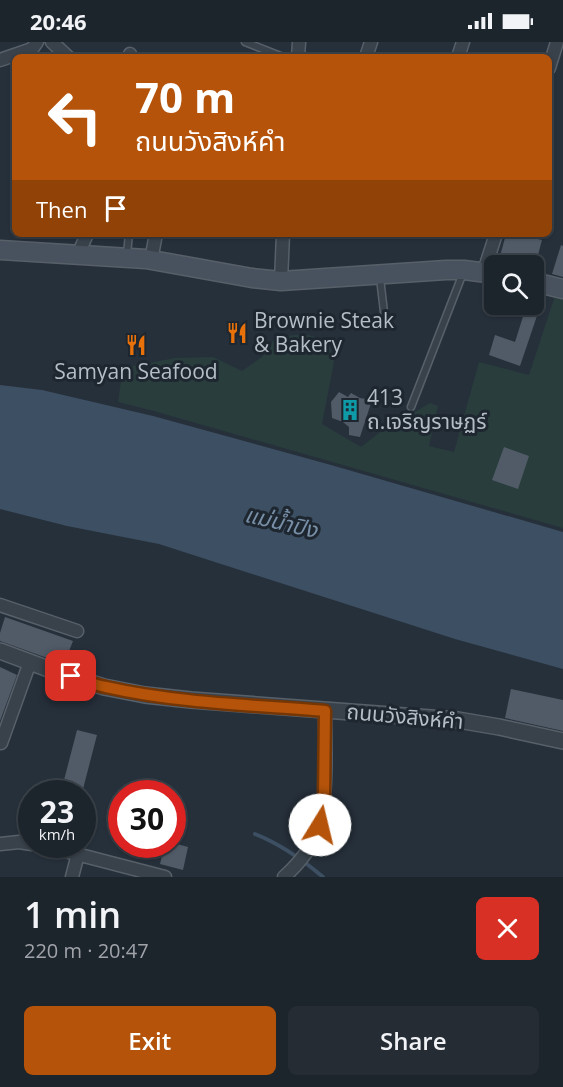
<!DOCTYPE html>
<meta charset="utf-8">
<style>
body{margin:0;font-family:"Open Sans","Noto Sans Thai",sans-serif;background:#252c34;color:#f1f3f6;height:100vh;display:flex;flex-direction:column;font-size:22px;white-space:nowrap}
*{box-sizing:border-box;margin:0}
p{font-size:20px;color:#a0a4a9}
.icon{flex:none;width:33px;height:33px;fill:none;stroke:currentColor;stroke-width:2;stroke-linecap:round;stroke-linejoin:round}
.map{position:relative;height:835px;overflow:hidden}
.sheet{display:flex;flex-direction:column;background:#1c242c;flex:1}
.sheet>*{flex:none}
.guide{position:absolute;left:12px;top:12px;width:540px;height:183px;border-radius:9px;box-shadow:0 2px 4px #0004,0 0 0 2px #3a4148;background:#b45309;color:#fff;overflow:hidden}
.fabs{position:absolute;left:484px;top:213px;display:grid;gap:12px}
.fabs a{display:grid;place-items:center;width:60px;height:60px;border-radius:9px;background:#1c242c;box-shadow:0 2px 4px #0004,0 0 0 2px #3a4148;font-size:30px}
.speed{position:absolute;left:18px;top:738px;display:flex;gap:12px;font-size:30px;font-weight:700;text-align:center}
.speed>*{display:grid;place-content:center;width:78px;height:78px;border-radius:50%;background:#1c242c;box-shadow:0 2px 4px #0004,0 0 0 2px #3a4148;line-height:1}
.speed small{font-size:15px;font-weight:400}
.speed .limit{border:9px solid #d22;background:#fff;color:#111}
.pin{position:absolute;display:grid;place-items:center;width:51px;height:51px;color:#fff;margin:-26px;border-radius:12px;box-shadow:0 3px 9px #0006}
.me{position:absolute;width:66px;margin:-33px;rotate:9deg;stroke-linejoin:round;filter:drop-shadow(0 0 4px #0008)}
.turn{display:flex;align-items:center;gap:21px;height:126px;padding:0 24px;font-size:27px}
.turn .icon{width:78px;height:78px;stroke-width:2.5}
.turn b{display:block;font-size:42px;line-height:51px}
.then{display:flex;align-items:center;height:57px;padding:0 24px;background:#0003;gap:12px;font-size:22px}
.round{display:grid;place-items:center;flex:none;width:63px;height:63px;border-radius:9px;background:#252c34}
.overview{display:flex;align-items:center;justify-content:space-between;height:102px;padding:0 24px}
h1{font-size:36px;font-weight:600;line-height:45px}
.button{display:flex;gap:12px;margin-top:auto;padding:12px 24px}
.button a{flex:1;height:69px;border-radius:9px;background:#b45309;color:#fff;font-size:24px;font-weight:600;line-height:69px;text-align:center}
.button a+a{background:#252c34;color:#f1f3f6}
.status{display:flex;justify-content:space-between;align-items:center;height:42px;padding:0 30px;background:#1c242c;direction:ltr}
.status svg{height:16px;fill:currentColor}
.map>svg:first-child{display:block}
</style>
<div class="status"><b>20:46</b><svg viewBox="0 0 49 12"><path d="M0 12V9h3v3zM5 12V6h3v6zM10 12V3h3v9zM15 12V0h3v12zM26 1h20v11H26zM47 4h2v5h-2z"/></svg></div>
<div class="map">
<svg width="563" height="835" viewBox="0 0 563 835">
<rect width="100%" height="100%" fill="#26303b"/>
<path fill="#293d3d" d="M 555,254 L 563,256 L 563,486 L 154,369 L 118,360 L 123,326 L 175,316 L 213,315 L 242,329 L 262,315 L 276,295 L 305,292 L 328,299 L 334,320 L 322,382 L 361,405 L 393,380 L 403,377 L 430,361 L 438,364 L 429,404 L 454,410 L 479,320 L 529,333 Z"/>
<path fill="#3d4f62" d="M 0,343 L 42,348 L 153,374 L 331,423 L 563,490 L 563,627 L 455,597 L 159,502 L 67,484 L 0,467 Z"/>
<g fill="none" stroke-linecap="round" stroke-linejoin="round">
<path stroke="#3d4f62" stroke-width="4" d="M 255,792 C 280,802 303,818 323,835"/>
</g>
<path fill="#515b68" d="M 506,192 L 518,192 L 542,198 L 535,224 L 520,224 L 499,218 Z
M 561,203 L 563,204 L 563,235 L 552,232 Z
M 527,262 L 541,262 L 520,324 L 489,313 L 495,293 L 515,300 Z
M 339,350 L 348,355 L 351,351 L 360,356 L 372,358 L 360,395 L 349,393 L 349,385 L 343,380 L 332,376 L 331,360 Z
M 504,405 L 529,414 L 518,447 L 492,438 Z
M 5,575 L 73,599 L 64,622 L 0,599 L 0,591 Z
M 0,625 L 17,633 L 0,679 Z
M 511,647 L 563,658 L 563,689 L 505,676 Z
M 77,688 L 97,693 L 83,747 L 63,742 Z
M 165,802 L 177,802 L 188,805 L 183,828 L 160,822 Z"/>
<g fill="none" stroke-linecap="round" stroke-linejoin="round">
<defs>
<path id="service" d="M 245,0 L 283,15
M 127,212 L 129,192
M 380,236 L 384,270
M 411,365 L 463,231"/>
<path id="minor" d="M 52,0 L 68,15
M 129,15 L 130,12
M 298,15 L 299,0
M 366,15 L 371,0
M 458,15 L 463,0
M 0,18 L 32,7 L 37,0
M 549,26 L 557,0
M 78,213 L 87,192
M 151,218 L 156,192
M 484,229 L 496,192
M 281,239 L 283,192
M 0,563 L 77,589
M 0,700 L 1,701 L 30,620
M 0,802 L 19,800 L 32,802
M 38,802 L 165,835
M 72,835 L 78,812
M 284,835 C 294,826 304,815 311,803 C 330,770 325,707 325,669"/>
<path id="tertiary" d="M 0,609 L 54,629 L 104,645 L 145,653 L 191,658 L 458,678 L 499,685 L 563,699"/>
<path id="secondary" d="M 0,208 L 146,217 L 252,236 L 281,239 L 446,228 L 464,228 L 495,232
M 534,240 L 563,247"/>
</defs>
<use href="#service" stroke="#576069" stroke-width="9"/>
<use href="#minor" stroke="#576069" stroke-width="15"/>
<use href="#tertiary" stroke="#576069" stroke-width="18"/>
<use href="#secondary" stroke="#576069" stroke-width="21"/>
<use href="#service" stroke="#39424b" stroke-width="6"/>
<use href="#minor" stroke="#39424b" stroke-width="12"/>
<use href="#tertiary" stroke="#39424b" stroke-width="15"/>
<use href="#secondary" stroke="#48515e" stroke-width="18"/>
</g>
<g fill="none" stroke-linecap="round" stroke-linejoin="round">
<defs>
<path id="route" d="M 71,634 C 83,638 94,643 106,645 C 177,661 252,663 325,669 L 324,756 L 320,783"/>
</defs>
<use href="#route" stroke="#753606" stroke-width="15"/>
<use href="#route" stroke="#b45309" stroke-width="10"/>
</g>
<defs>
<symbol id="restaurant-bare" viewBox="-9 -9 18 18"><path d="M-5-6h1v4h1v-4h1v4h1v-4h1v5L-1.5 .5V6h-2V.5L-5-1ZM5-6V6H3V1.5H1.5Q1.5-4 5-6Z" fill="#e8710a" stroke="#1e2730" stroke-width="2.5" paint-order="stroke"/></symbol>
<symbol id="building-bare" viewBox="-9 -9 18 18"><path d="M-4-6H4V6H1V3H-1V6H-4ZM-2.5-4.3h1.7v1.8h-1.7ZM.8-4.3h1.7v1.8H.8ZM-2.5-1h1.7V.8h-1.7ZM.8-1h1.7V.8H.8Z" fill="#0f9aa8" stroke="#1e2730" stroke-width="2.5" paint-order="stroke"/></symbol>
</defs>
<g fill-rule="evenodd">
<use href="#restaurant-bare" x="222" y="276" width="30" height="30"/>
<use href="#restaurant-bare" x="121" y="288" width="30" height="30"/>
<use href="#building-bare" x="335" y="353" width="30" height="30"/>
</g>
<g text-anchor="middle" stroke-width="6" stroke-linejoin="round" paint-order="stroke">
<g font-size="21" fill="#b5bdc7" stroke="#1e2730" text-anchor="start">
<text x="254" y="286">Brownie Steak<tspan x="254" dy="24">&amp; Bakery</tspan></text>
<text x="136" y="337" text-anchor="middle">Samyan Seafood</text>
<text x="367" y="363">413<tspan x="367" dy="24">ถ.เจริญราษฏร์</tspan></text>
</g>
<g font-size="21" fill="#b5bdc7" stroke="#1e2730">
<text transform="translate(405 675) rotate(5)" y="7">ถนนวังสิงห์คำ</text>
</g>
<g font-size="22" font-style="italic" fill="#788fa7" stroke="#1e2730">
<text transform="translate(281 480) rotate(13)" y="8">แม่น้ำปิง</text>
</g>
</g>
</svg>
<div class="fabs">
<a><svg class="icon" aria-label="search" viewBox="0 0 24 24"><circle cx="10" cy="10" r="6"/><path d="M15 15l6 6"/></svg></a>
</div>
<div class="speed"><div>23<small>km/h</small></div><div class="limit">30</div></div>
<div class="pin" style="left:71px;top:634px;background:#d93025"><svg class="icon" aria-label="arrive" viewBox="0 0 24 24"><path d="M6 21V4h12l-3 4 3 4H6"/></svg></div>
<svg class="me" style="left:320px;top:783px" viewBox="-20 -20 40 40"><circle r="19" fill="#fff"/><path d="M0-13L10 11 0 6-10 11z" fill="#b45309"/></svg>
<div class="guide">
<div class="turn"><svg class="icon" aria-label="left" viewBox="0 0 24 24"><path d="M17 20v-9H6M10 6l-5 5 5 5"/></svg><div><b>70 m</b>ถนนวังสิงห์คำ</div></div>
<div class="then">Then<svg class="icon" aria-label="arrive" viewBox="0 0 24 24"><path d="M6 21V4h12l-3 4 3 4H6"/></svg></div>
</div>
</div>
<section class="sheet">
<div class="overview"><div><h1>1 min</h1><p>220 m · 20:47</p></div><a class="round" style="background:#d93025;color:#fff"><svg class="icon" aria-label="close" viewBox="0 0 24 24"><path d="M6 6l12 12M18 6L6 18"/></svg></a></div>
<div class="button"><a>Exit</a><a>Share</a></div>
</section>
